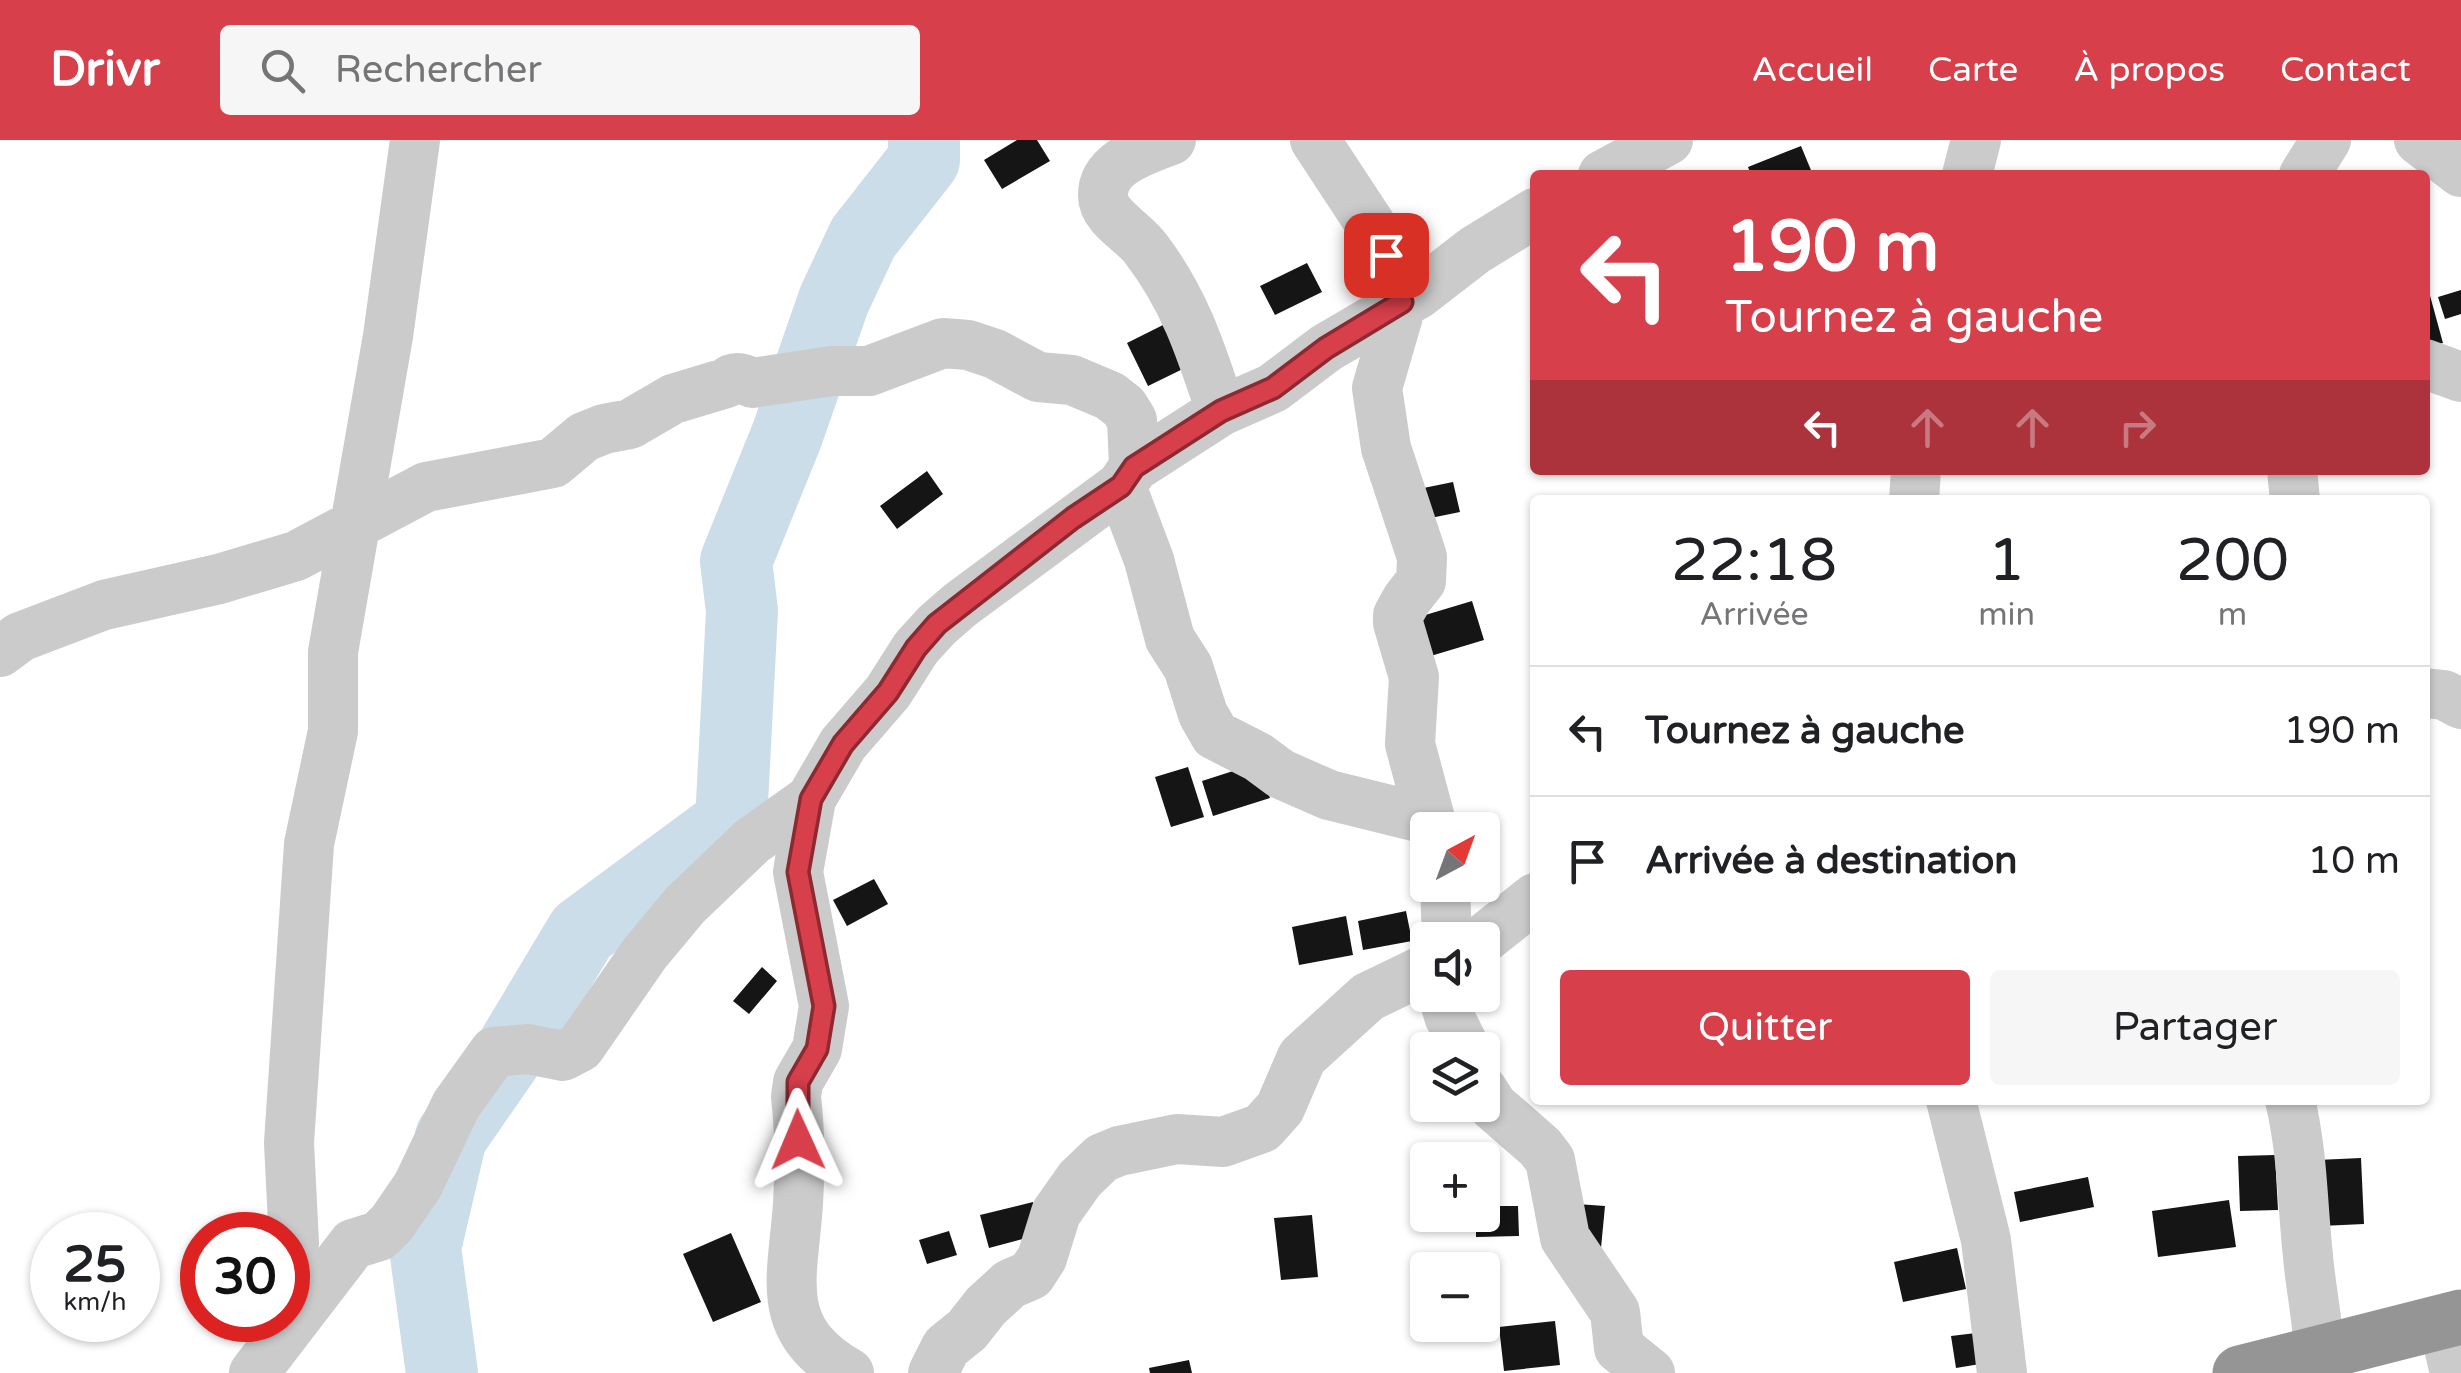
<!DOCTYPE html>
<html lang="fr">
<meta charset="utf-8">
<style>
body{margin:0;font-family:"Varela Round",sans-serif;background:#f6f6f6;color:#202124;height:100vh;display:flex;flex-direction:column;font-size:38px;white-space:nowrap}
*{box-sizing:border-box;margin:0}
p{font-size:32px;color:#757577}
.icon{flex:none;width:55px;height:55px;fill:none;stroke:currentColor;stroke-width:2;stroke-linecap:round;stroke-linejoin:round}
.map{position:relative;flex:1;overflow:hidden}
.side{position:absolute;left:1530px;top:355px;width:900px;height:610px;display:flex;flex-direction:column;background:#fff;border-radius:10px;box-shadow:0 2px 8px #0004}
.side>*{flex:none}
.guide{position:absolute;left:1530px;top:30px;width:900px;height:305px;border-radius:10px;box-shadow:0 2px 8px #0004;background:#d73f4b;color:#fff;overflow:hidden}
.needle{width:65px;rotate:41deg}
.fabs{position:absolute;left:1410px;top:672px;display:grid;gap:20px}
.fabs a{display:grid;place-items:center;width:90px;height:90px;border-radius:10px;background:#fff;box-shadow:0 2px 8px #0004;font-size:50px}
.speed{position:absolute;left:30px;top:1072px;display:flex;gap:20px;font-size:50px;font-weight:700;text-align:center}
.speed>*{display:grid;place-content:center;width:130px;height:130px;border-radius:50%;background:#fff;box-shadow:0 2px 8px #0004;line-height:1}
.speed small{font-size:25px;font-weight:400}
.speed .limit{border:15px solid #d22;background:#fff;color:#111}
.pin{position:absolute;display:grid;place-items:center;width:85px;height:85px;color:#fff;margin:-42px;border-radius:20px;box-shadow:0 5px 15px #0006}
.me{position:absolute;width:110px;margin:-55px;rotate:359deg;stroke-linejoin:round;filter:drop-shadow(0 0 8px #0008)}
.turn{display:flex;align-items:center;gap:35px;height:210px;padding:0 30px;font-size:45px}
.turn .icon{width:130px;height:130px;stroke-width:2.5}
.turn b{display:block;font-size:70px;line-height:85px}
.lanes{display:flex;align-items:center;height:95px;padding:0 30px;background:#0003;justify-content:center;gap:50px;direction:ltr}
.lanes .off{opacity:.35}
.eta{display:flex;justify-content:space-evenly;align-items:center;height:170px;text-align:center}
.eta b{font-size:60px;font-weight:600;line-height:70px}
.action{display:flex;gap:20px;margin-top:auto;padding:20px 30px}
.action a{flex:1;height:115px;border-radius:10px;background:#d73f4b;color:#fff;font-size:40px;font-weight:600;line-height:115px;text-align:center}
.action a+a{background:#f6f6f6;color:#202124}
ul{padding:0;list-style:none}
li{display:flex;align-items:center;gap:30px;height:130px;padding:0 30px;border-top:2px solid #e0e0e0}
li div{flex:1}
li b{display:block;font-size:38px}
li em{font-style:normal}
header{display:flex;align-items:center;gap:60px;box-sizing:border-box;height:140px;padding:0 50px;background:#d73f4b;color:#fff}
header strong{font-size:48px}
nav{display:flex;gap:55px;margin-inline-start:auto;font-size:35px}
.search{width:700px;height:90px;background:#f6f6f6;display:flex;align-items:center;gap:25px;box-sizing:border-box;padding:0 35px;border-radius:10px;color:#757577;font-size:38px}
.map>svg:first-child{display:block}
</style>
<header>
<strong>Drivr</strong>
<div class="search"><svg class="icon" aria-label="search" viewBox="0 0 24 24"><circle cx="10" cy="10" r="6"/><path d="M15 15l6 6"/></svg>Rechercher</div>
<nav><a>Accueil</a><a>Carte</a><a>À propos</a><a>Contact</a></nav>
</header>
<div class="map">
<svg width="2461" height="1233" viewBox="0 0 2461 1233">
<rect width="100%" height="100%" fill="#fff"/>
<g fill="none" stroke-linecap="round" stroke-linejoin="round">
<path stroke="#cbdde9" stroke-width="72" d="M 442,1233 L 425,1108 L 451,997 L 512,909 L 582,792 L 731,682 L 742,471 L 736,421 L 787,295 L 834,160 L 863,98 L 924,20 L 924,0"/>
</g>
<path fill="#151515" d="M 1017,0 L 1037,0 L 1050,21 L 1002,49 L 984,20 Z
M 1801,6 L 1813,35 L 1751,35 L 1748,27 Z
M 1307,123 L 1322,152 L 1275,175 L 1260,146 Z
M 2461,150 L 2461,174 L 2445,179 L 2438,157 Z
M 2429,152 L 2443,203 L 2425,208 L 2425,153 Z
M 1169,182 L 1191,225 L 1148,246 L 1127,203 Z
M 927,331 L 943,354 L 897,389 L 880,366 Z
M 1453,342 L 1460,372 L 1411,382 L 1404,352 Z
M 1472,461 L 1484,500 L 1414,521 L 1402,482 Z
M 1258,623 L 1270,658 L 1213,676 L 1202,641 Z
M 1188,627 L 1204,677 L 1171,687 L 1155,637 Z
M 874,739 L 888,764 L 847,786 L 833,760 Z
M 1406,771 L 1412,801 L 1363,810 L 1358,781 Z
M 1346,776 L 1353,815 L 1299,825 L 1292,787 Z
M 762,827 L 777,841 L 749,874 L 733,861 Z
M 2275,1015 L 2278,1070 L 2240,1071 L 2238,1016 Z
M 2361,1018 L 2364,1084 L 2321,1086 L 2317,1020 Z
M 2088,1037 L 2094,1067 L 2020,1082 L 2014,1052 Z
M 2229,1060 L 2236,1107 L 2158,1117 L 2152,1071 Z
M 1033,1062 L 1042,1094 L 989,1108 L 980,1075 Z
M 1577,1064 L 1605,1066 L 1601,1108 L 1573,1105 Z
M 1482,1066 L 1518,1066 L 1519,1096 L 1476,1097 L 1476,1075 L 1482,1075 Z
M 1312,1075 L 1318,1137 L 1281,1140 L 1274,1078 Z
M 949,1091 L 957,1115 L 927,1124 L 919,1100 Z
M 731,1093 L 761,1162 L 713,1182 L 683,1114 Z
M 1957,1108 L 1966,1149 L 1903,1162 L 1894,1122 Z
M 1555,1181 L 1560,1225 L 1504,1231 L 1499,1187 Z
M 1976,1193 L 1980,1224 L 1956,1228 L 1951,1196 Z
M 1189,1220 L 1192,1233 L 1150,1233 L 1149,1228 Z"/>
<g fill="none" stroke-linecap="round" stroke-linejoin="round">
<path stroke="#cbcbcb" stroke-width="50" d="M 1171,0 C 1146,10 1102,22 1103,56 C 1103,77 1134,92 1146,109 C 1185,160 1201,211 1221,271
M 1315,0 L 1378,96 L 1395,133 L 1402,162 L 1377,248 L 1386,308 L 1422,417 L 1421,441 L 1407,459 L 1398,475 L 1398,483 L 1414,537 L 1410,604 L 1433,690
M 2419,0 L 2461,32
M 1603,35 L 1668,0
M 1967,35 L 1976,0
M 2304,35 L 2326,0
M 2425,224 L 2461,237
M 2292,330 L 2295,360
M 1121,346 L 1149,420 L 1170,499 L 1188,527 L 1203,574 L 1215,595 L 1258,617 L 1281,634 L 1329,655 L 1430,680
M 1914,360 L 1916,330
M 0,512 L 20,497 L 104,465 L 219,439 L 296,416 L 426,347 L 553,323 L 584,297 L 604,289 L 630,284 L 673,259 L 726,243 C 735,235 743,238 752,243 L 832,231 L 869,231 L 943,203 L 968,205 L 995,214 L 1038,237 L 1072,240 L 1110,256 L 1124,267 L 1132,280 L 1134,327
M 2425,553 L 2444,555 L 2461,564
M 811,659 L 798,732 L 824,866 L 817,909 L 798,942 L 796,957 C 800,991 800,1030 798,1064 C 793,1138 772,1189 849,1233
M 1445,745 L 1447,800
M 1482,800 L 1535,758
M 1443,855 L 1449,876 L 1466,910
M 1482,949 L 1493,966 L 1540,1007 L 1550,1020 L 1565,1098 L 1615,1172 L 1619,1208 L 1650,1233
M 1951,960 L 1986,1100 L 2002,1233
M 2290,960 C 2303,1015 2302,1061 2308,1116 C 2311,1155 2322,1194 2317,1233
M 288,1127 L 294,1103 L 289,1003 L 309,704 L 333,591 L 333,512 L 388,196 L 415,0
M 2443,1182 L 2455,1233
M 254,1233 L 353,1104 L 379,1096 L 392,1083 L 418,1045 L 456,965 L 494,912 L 528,909 L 563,916 L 580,907 L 645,813 L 685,765 L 752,701 L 811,659 L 843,604 L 888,552 L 916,508 L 937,485 L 960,465 L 1121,346 L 1134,327 L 1221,271 L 1273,248 L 1326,208 L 1418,154 L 1475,110 L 1535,73
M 933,1233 L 946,1207 L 967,1190 L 986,1166 L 1010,1144 L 1031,1135 L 1042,1118 L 1056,1073 L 1080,1039 L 1102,1018 L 1119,1011 L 1177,999 L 1223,1002 L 1262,988 L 1280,968 L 1302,917 L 1368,857 L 1428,828"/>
<path stroke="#959595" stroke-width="55" d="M 2240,1233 L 2461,1177"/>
</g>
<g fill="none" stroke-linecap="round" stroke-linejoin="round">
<defs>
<path id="route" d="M 798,1000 L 798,942 L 817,909 L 824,866 L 798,732 L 811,659 L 843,604 L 888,552 L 916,508 L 937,484 L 1073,378 L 1121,346 L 1134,327 L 1221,271 L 1273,248 L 1326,208 L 1402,162 L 1386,115"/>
</defs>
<use href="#route" stroke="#8c2931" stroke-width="25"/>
<use href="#route" stroke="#d73f4b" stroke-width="18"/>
</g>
</svg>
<div class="fabs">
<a><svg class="needle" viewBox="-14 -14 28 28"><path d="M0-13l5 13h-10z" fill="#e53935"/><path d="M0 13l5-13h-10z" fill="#757577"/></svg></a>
<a><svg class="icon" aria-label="sound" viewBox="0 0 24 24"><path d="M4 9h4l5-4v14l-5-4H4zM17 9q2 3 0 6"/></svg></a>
<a><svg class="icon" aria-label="layers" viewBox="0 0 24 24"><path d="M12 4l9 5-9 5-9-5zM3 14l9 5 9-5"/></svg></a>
<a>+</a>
<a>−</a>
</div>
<div class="speed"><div>25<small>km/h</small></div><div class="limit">30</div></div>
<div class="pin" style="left:1386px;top:115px;background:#d93025"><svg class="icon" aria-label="arrive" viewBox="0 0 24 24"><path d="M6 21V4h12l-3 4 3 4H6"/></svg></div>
<svg class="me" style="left:798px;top:1000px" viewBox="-20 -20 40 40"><path d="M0-17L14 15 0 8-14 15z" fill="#d73f4b" stroke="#fff" stroke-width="4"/></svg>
<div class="guide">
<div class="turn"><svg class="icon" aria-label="left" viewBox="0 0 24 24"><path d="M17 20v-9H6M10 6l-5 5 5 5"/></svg><div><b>190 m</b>Tournez à gauche</div></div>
<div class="lanes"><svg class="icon" aria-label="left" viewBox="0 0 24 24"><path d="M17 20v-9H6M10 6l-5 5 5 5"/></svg><svg class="icon off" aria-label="ahead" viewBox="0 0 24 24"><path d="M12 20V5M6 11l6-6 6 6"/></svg><svg class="icon off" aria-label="ahead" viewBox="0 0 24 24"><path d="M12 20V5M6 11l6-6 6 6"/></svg><svg class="icon off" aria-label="right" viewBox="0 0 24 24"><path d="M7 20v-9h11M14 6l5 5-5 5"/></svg></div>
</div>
<section class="side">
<div class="eta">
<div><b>22:18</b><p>Arrivée</p></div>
<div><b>1</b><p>min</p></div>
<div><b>200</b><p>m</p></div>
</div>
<ul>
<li><svg class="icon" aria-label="left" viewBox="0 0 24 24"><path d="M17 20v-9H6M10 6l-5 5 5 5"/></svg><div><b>Tournez à gauche</b></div><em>190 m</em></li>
<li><svg class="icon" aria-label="arrive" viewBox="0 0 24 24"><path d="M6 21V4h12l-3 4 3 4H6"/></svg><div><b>Arrivée à destination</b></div><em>10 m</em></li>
</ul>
<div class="action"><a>Quitter</a><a>Partager</a></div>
</section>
</div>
